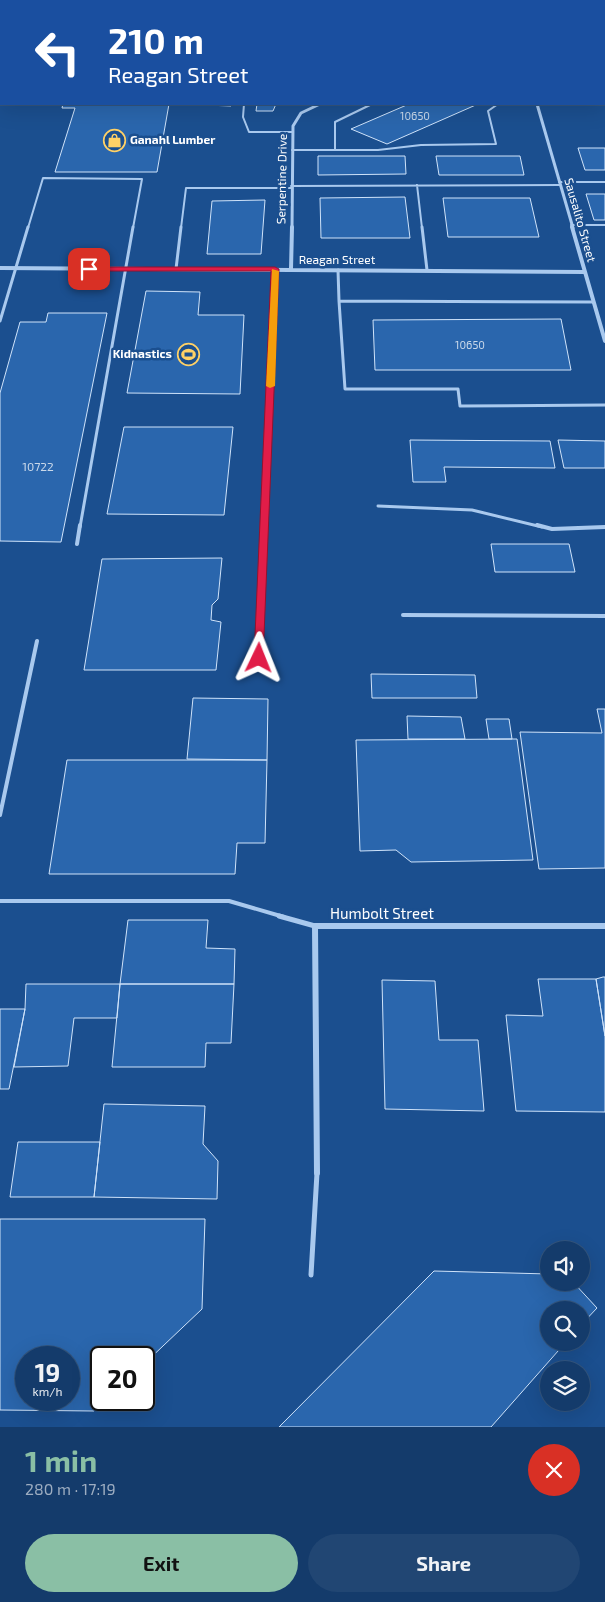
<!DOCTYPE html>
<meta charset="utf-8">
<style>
body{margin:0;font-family:"Exo 2",sans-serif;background:#214673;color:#f1f3f6;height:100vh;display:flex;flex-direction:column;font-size:19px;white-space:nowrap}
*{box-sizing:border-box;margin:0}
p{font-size:16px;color:#9dadc1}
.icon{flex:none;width:28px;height:28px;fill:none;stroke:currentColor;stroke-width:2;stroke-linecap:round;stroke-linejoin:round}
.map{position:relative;height:1427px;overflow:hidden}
.side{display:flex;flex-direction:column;background:#143b6b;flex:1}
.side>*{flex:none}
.top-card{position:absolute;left:0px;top:0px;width:605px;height:105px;box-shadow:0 5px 20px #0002,0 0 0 1px #33557e;background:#1a4fa0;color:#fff;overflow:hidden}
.fabs{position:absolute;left:540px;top:1241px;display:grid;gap:10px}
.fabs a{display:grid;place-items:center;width:50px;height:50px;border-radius:50%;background:#143b6b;box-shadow:0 5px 20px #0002,0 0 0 1px #33557e;font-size:25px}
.speed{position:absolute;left:15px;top:1346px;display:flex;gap:10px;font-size:25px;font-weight:700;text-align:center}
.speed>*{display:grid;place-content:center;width:65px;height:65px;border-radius:50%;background:#143b6b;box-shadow:0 5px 20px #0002,0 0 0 1px #33557e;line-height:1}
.speed small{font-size:12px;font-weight:400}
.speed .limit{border:2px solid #111;border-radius:8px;background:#fff;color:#111}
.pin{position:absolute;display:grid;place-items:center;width:42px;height:42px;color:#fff;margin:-21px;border-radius:10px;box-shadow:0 2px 8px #0006}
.me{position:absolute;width:55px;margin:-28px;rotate:2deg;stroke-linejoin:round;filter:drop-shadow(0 0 4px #0008)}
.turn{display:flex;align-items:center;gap:18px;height:105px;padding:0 25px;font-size:22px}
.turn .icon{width:65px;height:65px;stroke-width:2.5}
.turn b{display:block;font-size:35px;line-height:42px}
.round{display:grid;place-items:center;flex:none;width:52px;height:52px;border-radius:26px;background:#214673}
.head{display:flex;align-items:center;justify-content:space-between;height:85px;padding:0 25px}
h1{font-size:30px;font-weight:700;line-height:38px;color:#8abfa5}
.button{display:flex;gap:10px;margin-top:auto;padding:10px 25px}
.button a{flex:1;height:58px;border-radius:30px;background:#8abfa5;color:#111;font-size:20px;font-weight:700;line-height:58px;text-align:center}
.button a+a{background:#214673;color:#f1f3f6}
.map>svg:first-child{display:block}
</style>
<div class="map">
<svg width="605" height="1427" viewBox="0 0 605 1427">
<rect width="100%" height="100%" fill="#1b4f8f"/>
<path fill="#2a66ad" stroke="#cfe3fa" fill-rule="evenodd" d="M 136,0 L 252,0 L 136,1 Z
M 63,104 L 169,104 L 157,172 L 55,172 L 75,108 L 62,108 Z
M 181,104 L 232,104 L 231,106 Z
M 257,104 L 276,104 L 273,111 L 256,111 Z
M 409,104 L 478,104 L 387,144 L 351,129 Z
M 578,148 L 605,148 L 605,170 L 585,170 Z
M 318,156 L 405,156 L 406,174 L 318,175 Z
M 436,156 L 520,156 L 524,175 L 439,175 Z
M 586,194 L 605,194 L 605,220 L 594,220 Z
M 405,197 L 410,238 L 321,238 L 320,198 Z
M 443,198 L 530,198 L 539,237 L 448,237 Z
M 265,200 L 261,254 L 207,254 L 212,201 Z
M 146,291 L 200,292 L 198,315 L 244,315 L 240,394 L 127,393 Z
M 48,313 L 107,313 L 61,542 L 0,541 L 0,393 L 20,322 L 46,322 Z
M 561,319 L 571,370 L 375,370 L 373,320 Z
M 124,427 L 233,427 L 224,515 L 107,514 Z
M 410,440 L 550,441 L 555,468 L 444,467 L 446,482 L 413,482 Z
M 558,440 L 605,441 L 605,468 L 564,468 Z
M 491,544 L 569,544 L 575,572 L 495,572 Z
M 222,558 L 218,599 L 212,605 L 211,620 L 221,622 L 216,670 L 84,670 L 102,559 Z
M 371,674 L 475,675 L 477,698 L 372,698 Z
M 193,698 L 268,699 L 267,760 L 187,759 Z
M 597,709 L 605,709 L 605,868 L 539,869 L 520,732 L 602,733 Z
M 407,716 L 461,717 L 465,739 L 408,739 Z
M 486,719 L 509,719 L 512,739 L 489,739 Z
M 517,739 L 533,860 L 411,862 L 396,850 L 360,851 L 356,740 Z
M 67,760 L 267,760 L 265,843 L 237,843 L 235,874 L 49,874 Z
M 128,920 L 208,920 L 206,948 L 235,949 L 234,984 L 120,984 Z
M 603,977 L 605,977 L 605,1036 L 596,979 Z
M 538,979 L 596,979 L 605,1036 L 605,1112 L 516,1111 L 506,1015 L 543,1016 Z
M 382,980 L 435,981 L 439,1040 L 478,1040 L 484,1111 L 385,1109 Z
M 26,984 L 120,984 L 117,1018 L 74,1018 L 68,1066 L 14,1067 L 25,1009 Z
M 120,984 L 234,984 L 231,1043 L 206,1043 L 205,1067 L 112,1067 Z
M 0,1009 L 25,1009 L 9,1089 L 0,1089 Z
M 104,1104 L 205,1106 L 203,1144 L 218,1161 L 217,1199 L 94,1197 Z
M 18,1142 L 100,1142 L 94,1197 L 10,1197 Z
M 0,1219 L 205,1219 L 202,1309 L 144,1364 L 144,1358 L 101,1358 L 101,1400 L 106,1400 L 94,1411 L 0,1410 ZM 26,1358 L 69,1358 L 69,1400 L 26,1400 Z
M 434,1271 L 549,1274 L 549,1282 L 573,1282 L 597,1308 L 581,1325 L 581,1310 L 549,1310 L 549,1342 L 566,1342 L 491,1427 L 279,1427 Z"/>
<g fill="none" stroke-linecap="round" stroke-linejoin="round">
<path stroke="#a9c9ee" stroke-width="2" d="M 604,5 L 605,8
M 0,81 L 1,78
M 244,104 L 243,117 L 249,132 L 293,132
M 370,105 L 335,122 L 335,150 L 378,150 L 421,145 L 496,144 L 488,111 L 498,104
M 292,150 L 335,150
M 559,182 L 605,182
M 417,185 L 422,228
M 291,186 L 560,185
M 571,225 L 605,225
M 28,228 L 43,178 L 142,179 L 133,228
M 181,228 L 186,188 L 291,188"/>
<path stroke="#a9c9ee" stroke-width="3" d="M 422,227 L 427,270
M 176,269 L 181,227
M 338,270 L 339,301
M 593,302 L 339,301 L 345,389 L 458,389 L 460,406 L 605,405
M 0,321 L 28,227
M 378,506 L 472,510 L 542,527
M 80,527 L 133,227
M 264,527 L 275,269"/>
<path stroke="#a9c9ee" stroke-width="4" d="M 537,525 L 552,529 L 605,527
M 77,544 L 80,525
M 403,615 L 605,616
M 259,657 L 264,525
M 0,815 L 37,641
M 0,901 L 229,901 L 284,917"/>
<path stroke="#a9c9ee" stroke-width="5" d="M 279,916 L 315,926
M 311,1275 L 317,1173"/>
<path stroke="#a9c9ee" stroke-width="3" d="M 537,104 L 573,228
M 292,228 L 293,126 L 301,113 L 320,104"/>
<path stroke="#a9c9ee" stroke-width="4" d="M 572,227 L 605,341
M 0,268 L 584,272
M 291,269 L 292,227"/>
<path stroke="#a9c9ee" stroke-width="6" d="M 317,1173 L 315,926 L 605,926"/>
<path fill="#f0f6ff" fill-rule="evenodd" d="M 0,17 L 1,17 L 1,21 L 0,21 Z
M 604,18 L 605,18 L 605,22 L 604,22 Z
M 604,29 L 605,29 L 605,33 L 604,33 Z
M 0,30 L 1,30 L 1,34 L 0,34 Z"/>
</g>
<path fill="#e11d48" stroke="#92132f" d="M 86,267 L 275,267 L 279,269 L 263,660 L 256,660 L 254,658 L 271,271 L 89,271 L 86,270 Z"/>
<path fill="#f59e0b" d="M 272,269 L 279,271 L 275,386 L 270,388 L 266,386 Z"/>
<defs>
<symbol id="shop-ring" viewBox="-11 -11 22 22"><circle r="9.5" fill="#1b4f8f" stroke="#ffd166" stroke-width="1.5"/><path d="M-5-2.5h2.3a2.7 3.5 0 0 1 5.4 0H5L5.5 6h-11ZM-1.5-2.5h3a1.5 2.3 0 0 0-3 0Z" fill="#ffd166"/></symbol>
<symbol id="stadium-ring" viewBox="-11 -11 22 22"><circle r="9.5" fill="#1b4f8f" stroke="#ffd166" stroke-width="1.5"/><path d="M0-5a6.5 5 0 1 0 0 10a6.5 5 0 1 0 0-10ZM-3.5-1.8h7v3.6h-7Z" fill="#ffd166"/></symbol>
</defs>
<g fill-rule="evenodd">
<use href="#shop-ring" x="102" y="128" width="25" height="25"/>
<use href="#stadium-ring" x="176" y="342" width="25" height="25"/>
</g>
<g text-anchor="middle" stroke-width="5" stroke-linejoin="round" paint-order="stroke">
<g font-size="11" fill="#cad9ea">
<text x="415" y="120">10650</text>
<text x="470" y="349">10650</text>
</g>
<g font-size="12" font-weight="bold" fill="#fff" stroke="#1b4f8f" text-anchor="start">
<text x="130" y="144">Ganahl Lumber</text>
<text x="172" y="358" text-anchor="end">Kidnastics</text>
</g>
<g font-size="12" fill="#fff" stroke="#1b4f8f">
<text transform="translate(282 179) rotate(-89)" y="4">Serpentine Drive</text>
<text transform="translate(580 220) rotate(74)" y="4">Sausalito Street</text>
<text x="337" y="264">Reagan Street</text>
</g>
<g font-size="12" fill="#cad9ea">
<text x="38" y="471">10722</text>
</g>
<g font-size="15" fill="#fff" stroke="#1b4f8f">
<text x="382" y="919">Humbolt Street</text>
</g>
</g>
</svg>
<div class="fabs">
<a><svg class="icon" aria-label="sound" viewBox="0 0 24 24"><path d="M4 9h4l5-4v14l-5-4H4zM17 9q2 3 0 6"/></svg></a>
<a><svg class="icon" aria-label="search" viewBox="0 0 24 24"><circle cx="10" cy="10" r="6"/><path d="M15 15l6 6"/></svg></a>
<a><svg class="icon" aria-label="layers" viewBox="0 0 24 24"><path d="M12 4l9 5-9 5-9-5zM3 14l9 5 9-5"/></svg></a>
</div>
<div class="speed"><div>19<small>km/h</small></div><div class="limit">20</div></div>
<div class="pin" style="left:89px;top:269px;background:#d93025"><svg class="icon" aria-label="arrive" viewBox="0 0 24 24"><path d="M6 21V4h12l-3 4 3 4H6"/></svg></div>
<svg class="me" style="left:259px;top:658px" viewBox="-20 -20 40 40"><path d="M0-17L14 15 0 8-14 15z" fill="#e11d48" stroke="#fff" stroke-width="4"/></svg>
<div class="top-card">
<div class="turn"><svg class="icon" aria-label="left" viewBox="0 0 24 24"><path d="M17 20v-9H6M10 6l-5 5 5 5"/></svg><div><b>210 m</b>Reagan Street</div></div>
</div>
</div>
<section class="side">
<div class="head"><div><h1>1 min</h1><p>280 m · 17:19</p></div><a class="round" style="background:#d93025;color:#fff"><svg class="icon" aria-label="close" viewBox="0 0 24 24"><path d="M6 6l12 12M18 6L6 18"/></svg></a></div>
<div class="button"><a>Exit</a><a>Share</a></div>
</section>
